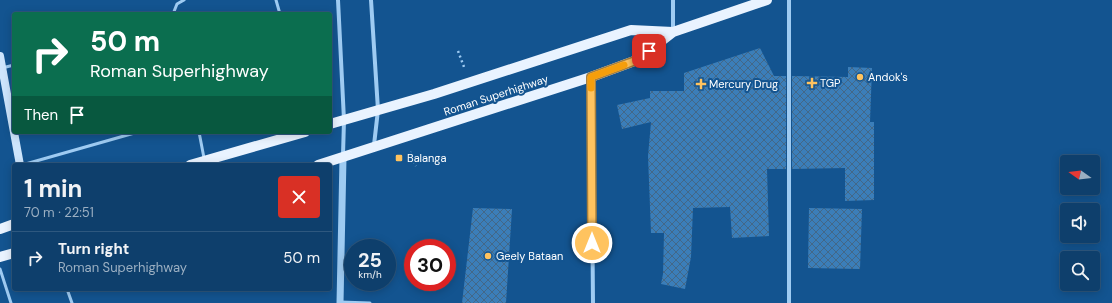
<!DOCTYPE html>
<meta charset="utf-8">
<style>
body{margin:0;font-family:"DM Sans",sans-serif;background:#174672;color:#f1f3f6;height:100vh;display:flex;flex-direction:column;font-size:15px;white-space:nowrap}
*{box-sizing:border-box;margin:0}
p{font-size:13px;color:#9bafc2}
.icon{flex:none;width:22px;height:22px;fill:none;stroke:currentColor;stroke-width:2;stroke-linecap:round;stroke-linejoin:round}
.map{position:relative;flex:1;overflow:hidden}
.drawer{position:absolute;left:12px;top:163px;width:320px;height:128px;display:flex;flex-direction:column;background:#0e3f6c;border-radius:4px;box-shadow:0 2px 10px #0003,0 0 0 1px #2e587f}
.drawer>*{flex:none}
.banner{position:absolute;left:12px;top:12px;width:320px;height:122px;border-radius:4px;box-shadow:0 2px 10px #0003,0 0 0 1px #2e587f;background:#0b6e4f;color:#fff;overflow:hidden}
.needle{width:26px;rotate:284deg}
.fabs{position:absolute;left:1060px;top:155px;display:grid;gap:8px}
.fabs a{display:grid;place-items:center;width:40px;height:40px;border-radius:4px;background:#0e3f6c;box-shadow:0 2px 10px #0003,0 0 0 1px #2e587f;font-size:20px}
.speed{position:absolute;left:344px;top:239px;display:flex;gap:8px;font-size:20px;font-weight:700;text-align:center}
.speed>*{display:grid;place-content:center;width:52px;height:52px;border-radius:50%;background:#0e3f6c;box-shadow:0 2px 10px #0003,0 0 0 1px #2e587f;line-height:1}
.speed small{font-size:10px;font-weight:400}
.speed .limit{border:6px solid #d22;background:#fff;color:#111}
.pin{position:absolute;display:grid;place-items:center;width:34px;height:34px;color:#fff;margin:-17px;border-radius:8px;box-shadow:0 2px 6px #0006}
.me{position:absolute;width:44px;margin:-22px;rotate:0deg;stroke-linejoin:round;filter:drop-shadow(0 0 3px #0008)}
.turn{display:flex;align-items:center;gap:14px;height:84px;padding:0 12px;font-size:18px}
.turn .icon{width:52px;height:52px;stroke-width:2.5}
.turn b{display:block;font-size:28px;line-height:34px}
.then{display:flex;align-items:center;height:38px;padding:0 12px;background:#0003;gap:8px;font-size:15px}
.round{display:grid;place-items:center;flex:none;width:42px;height:42px;border-radius:4px;background:#174672}
.headline{display:flex;align-items:center;justify-content:space-between;height:68px;padding:0 12px}
h1{font-size:24px;font-weight:700;line-height:30px}
ul{padding:0;list-style:none}
li{display:flex;align-items:center;gap:12px;height:52px;padding:0 12px;border-top:1px solid #2e587f}
li div{flex:1}
li b{display:block;font-size:15px}
li em{font-style:normal}
.map>svg:first-child{display:block}
</style>
<div class="map">
<svg width="1112" height="303" viewBox="0 0 1112 303">
<defs>
<pattern id="building-cross-hatch" width="8" height="8" patternUnits="userSpaceOnUse"><rect width="8" height="8" fill="#3b7eb9"/><path d="M0 0l8 8M0 8l8-8" fill="none" stroke="#436888"/></pattern>
</defs>
<rect width="100%" height="100%" fill="#135490"/>
<path fill="url(#building-cross-hatch)" d="M 760,48 L 774,76 L 786,76 L 786,169 L 767,169 L 769,236 L 732,238 L 730,207 L 693,208 L 691,257 L 685,289 L 661,284 L 663,274 L 664,233 L 651,233 L 648,156 L 651,122 L 622,129 L 617,105 L 650,98 L 650,91 L 684,91 L 684,73 Z
M 848,67 L 872,68 L 870,122 L 874,122 L 874,200 L 845,201 L 845,168 L 792,169 L 792,76 L 848,77 Z
M 473,208 L 512,209 L 506,303 L 462,303 Z
M 809,208 L 862,209 L 860,269 L 808,268 Z"/>
<g fill="none" stroke-linecap="round" stroke-linejoin="round">
<path stroke="#9ecbf2" stroke-width="2.5" stroke-dasharray="2 3" stroke-linecap="butt" d="M 458,51 L 464,67
M 410,152 L 416,166"/>
<path stroke="#9ecbf2" stroke-width="3" d="M 276,0 L 280,14
M 173,14 L 177,4 L 184,0
M 2,68 L 14,65
M 199,132 L 204,158
M 22,165 L 138,132
M 0,269 L 11,303
M 67,289 L 72,303
M 340,302 L 370,303"/>
<path stroke="#9ecbf2" stroke-width="4" d="M 338,0 L 344,120 L 343,155
M 371,0 L 378,110 L 374,145
M 789,0 L 789,303
M 673,32 L 673,0
M 591,77 L 593,303"/>
<path stroke="#9ecbf2" stroke-width="7" d="M 340,303 L 343,158"/>
<path stroke="#cde5fc" stroke-width="8" d="M 0,56 L 20,165"/>
<path stroke="#e9f3ff" stroke-width="10" d="M 330,124 L 434,94 L 631,30 L 673,32
M 190,165 L 305,132
M 318,165 L 591,77 L 637,60 L 673,32 L 767,0
M 0,229 L 14,224
M 0,257 L 14,253"/>
</g>
<g fill="none" stroke-linecap="round" stroke-linejoin="round">
<defs>
<path id="route" d="M 592,243 L 591,77 L 637,60 L 649,51"/>
</defs>
<use href="#route" stroke="#a67f3e" stroke-width="10"/>
<use href="#route" stroke="#ffc35f" stroke-width="7"/>
<path stroke="#f59e0b" stroke-width="7" d="M 591,88 L 591,77 L 624,65"/>
</g>
<g fill="#ffc35f" stroke="#135490" stroke-width="1.5">
<circle cx="860" cy="77" r="4"/>
<path d="M810 77h4v4h4v4h-4v4h-4v-4h-4v-4h4z"/>
<path d="M699 78h4v4h4v4h-4v4h-4v-4h-4v-4h4z"/>
<rect x="395" y="154" width="8" height="8" rx="2"/>
<circle cx="488" cy="256" r="4"/>
</g>
<g text-anchor="middle" stroke-width="4" stroke-linejoin="round" paint-order="stroke">
<g font-size="11" fill="#fff" stroke="#135490" text-anchor="start">
<text x="868" y="81">Andok's</text>
<text x="820" y="87">TGP</text>
<text x="709" y="88">Mercury Drug</text>
<text x="407" y="162">Balanga</text>
<text x="496" y="260">Geely Bataan</text>
</g>
<g font-size="11" fill="#fff" stroke="#135490">
<text transform="translate(496 95) rotate(-18)" y="4">Roman Superhighway</text>
</g>
</g>
</svg>
<div class="fabs">
<a><svg class="needle" viewBox="-14 -14 28 28"><path d="M0-13l5 13h-10z" fill="#e53935"/><path d="M0 13l5-13h-10z" fill="#9bafc2"/></svg></a>
<a><svg class="icon" aria-label="sound" viewBox="0 0 24 24"><path d="M4 9h4l5-4v14l-5-4H4zM17 9q2 3 0 6"/></svg></a>
<a><svg class="icon" aria-label="search" viewBox="0 0 24 24"><circle cx="10" cy="10" r="6"/><path d="M15 15l6 6"/></svg></a>
</div>
<div class="speed"><div>25<small>km/h</small></div><div class="limit">30</div></div>
<div class="pin" style="left:649px;top:51px;background:#d93025"><svg class="icon" aria-label="arrive" viewBox="0 0 24 24"><path d="M6 21V4h12l-3 4 3 4H6"/></svg></div>
<svg class="me" style="left:592px;top:243px" viewBox="-20 -20 40 40"><circle r="17" fill="#ffc35f" stroke="#fff" stroke-width="3"/><path d="M0-11L8 9 0 5-8 9z" fill="#fff"/></svg>
<div class="banner">
<div class="turn"><svg class="icon" aria-label="right" viewBox="0 0 24 24"><path d="M7 20v-9h11M14 6l5 5-5 5"/></svg><div><b>50 m</b>Roman Superhighway</div></div>
<div class="then">Then<svg class="icon" aria-label="arrive" viewBox="0 0 24 24"><path d="M6 21V4h12l-3 4 3 4H6"/></svg></div>
</div>
<section class="drawer">
<div class="headline"><div><h1>1 min</h1><p>70 m · 22:51</p></div><a class="round" style="background:#d93025;color:#fff"><svg class="icon" aria-label="close" viewBox="0 0 24 24"><path d="M6 6l12 12M18 6L6 18"/></svg></a></div>
<ul>
<li><svg class="icon" aria-label="right" viewBox="0 0 24 24"><path d="M7 20v-9h11M14 6l5 5-5 5"/></svg><div><b>Turn right</b><p>Roman Superhighway</p></div><em>50 m</em></li>
</ul>
</section>
</div>
